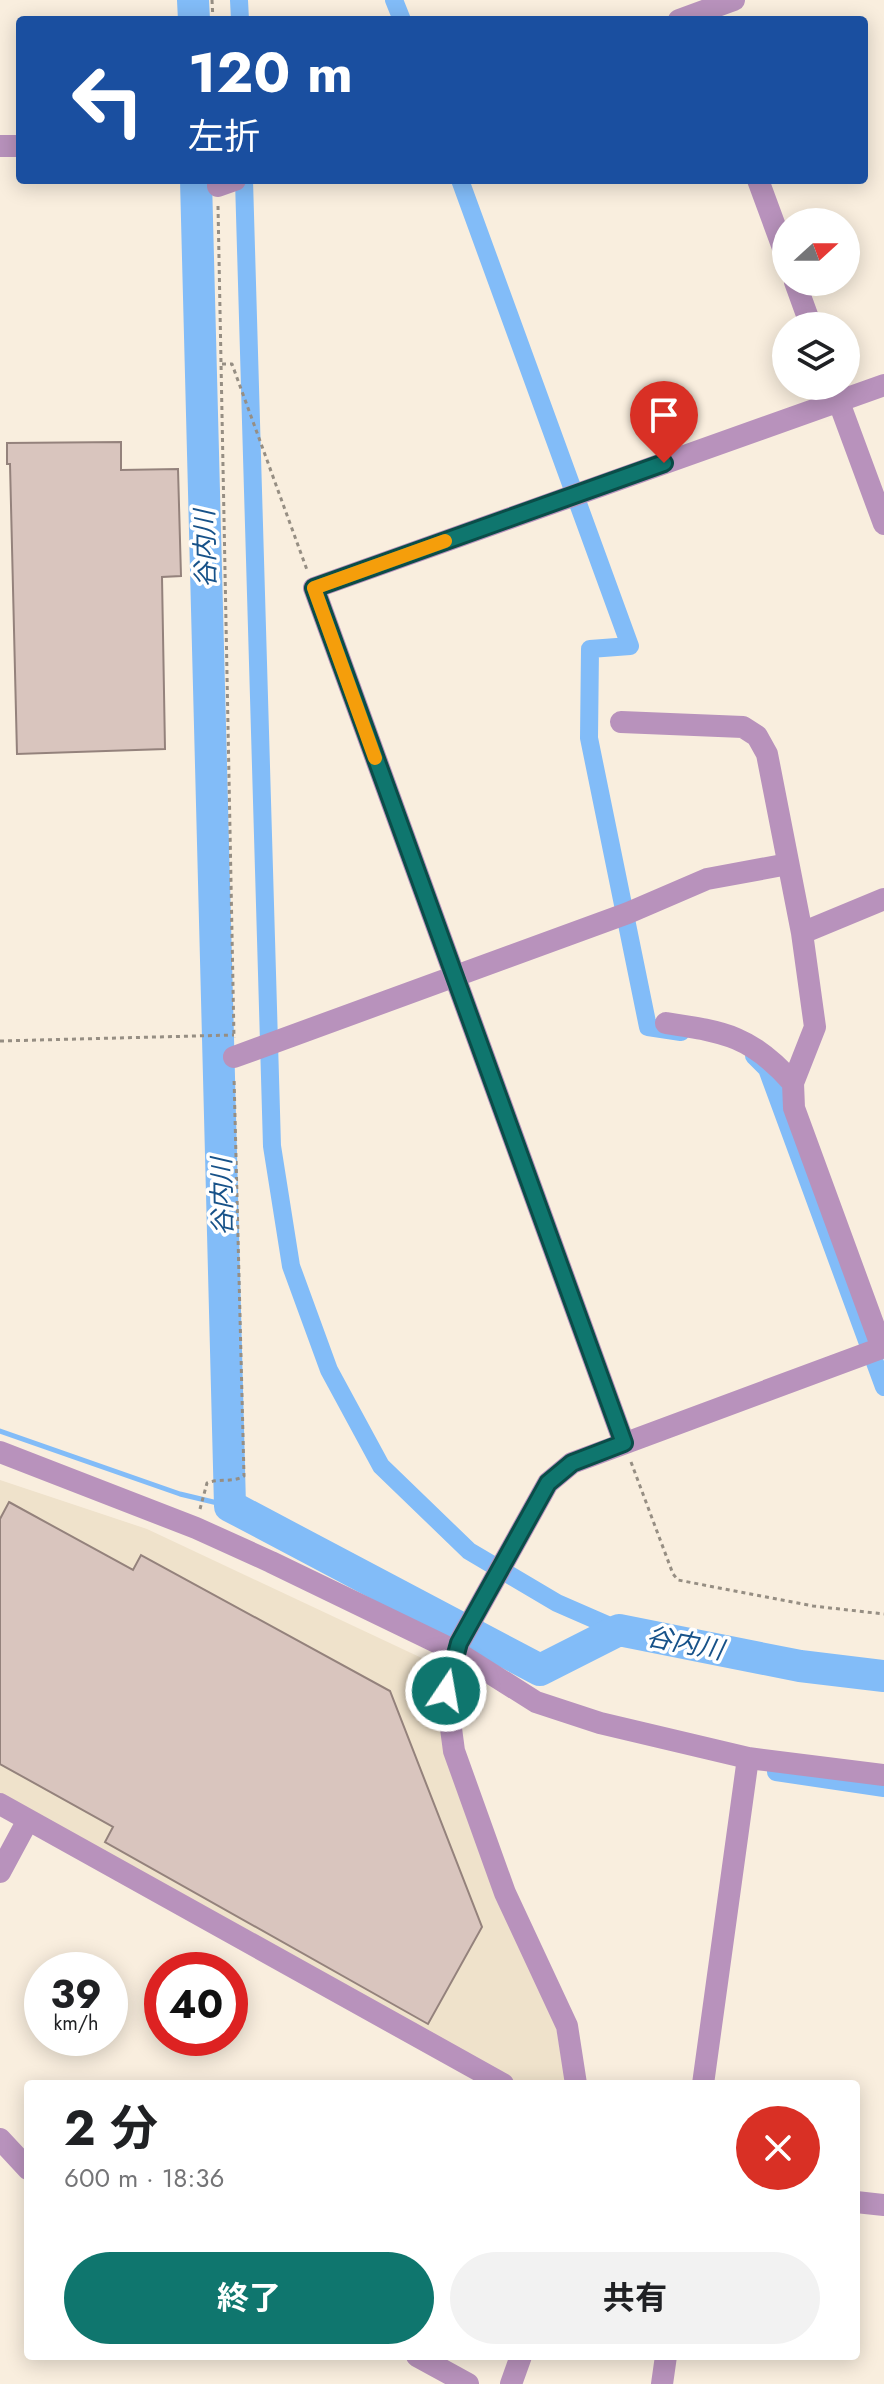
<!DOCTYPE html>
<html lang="ja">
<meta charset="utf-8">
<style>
body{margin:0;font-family:Jost,"Noto Sans JP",sans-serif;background:#f2f2f2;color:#202124;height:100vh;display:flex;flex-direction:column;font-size:30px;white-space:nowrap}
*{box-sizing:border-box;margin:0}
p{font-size:26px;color:#757577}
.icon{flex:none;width:44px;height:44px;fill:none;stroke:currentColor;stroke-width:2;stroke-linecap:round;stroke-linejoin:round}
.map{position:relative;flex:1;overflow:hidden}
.side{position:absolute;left:24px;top:2080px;width:836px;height:280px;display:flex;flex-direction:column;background:#fff;border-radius:8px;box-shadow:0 4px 20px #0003}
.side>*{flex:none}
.guide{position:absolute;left:16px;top:16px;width:852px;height:168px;border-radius:8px;box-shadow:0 4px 20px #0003;background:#1a4fa0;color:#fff;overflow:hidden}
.needle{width:52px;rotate:69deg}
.fabs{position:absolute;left:772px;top:208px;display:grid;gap:16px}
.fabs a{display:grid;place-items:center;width:88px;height:88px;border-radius:50%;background:#fff;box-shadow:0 4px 20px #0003;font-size:40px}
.speed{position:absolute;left:24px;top:1952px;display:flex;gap:16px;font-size:40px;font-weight:700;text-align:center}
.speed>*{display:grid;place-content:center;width:104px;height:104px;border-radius:50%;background:#fff;box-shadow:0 4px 20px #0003;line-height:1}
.speed small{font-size:20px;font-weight:400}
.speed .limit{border:12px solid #d22;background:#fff;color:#111}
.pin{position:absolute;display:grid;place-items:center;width:68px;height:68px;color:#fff;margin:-82px -34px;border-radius:50% 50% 50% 0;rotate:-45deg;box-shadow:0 0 8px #0007}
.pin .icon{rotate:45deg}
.me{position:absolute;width:88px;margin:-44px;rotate:12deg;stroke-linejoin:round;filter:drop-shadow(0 0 6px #0008)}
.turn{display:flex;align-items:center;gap:28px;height:168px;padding:0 40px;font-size:36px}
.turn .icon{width:104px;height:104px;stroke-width:2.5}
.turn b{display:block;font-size:56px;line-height:68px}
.round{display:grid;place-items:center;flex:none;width:84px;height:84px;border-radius:42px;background:#f2f2f2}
.summary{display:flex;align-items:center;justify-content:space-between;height:136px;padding:0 40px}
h1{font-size:48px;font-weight:700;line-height:60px}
.primary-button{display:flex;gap:16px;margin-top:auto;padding:16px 40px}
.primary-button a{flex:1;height:92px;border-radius:48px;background:#0f766e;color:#fff;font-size:32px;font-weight:700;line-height:92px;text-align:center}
.primary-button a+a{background:#f2f2f2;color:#202124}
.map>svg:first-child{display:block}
</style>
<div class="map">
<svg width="884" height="2384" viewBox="0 0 884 2384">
<rect width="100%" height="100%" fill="#f9eede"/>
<path fill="#efe2cb" d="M 0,1480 L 147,1529 L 426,1660 L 468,1821 L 555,2021 L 566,2084 L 520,2084 L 0,1798 Z"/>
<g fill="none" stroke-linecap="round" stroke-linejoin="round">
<path stroke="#82bcf8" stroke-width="5" d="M 0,1431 L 180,1494 L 230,1506"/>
<path stroke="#82bcf8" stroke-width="18" d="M 239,0 L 240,20
M 394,0 L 402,20
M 244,180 L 272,1146 L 291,1266 L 329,1370 L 381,1466 L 469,1551 L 557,1603 L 619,1630
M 460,180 L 630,646 L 590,649 L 589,738 L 648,1027 L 681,1032
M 754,1056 L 767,1069 L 884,1387
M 776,1772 L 884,1788"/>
<path stroke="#82bcf8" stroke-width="32" d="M 193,0 L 194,20
M 196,180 L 230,1506 L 540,1670 L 619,1630 L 800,1666 L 884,1676"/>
</g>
<path fill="#d9c5be" stroke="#94827c" stroke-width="2" d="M 121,442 L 121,470 L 178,469 L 181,576 L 162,577 L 165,749 L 17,754 L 10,464 L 7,464 L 7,443 Z
M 9,1502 L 133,1570 L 141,1555 L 390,1691 L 482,1927 L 428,2024 L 105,1842 L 113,1827 L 0,1764 L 0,1519 Z"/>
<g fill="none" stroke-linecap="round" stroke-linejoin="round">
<path stroke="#968e83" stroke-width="3" stroke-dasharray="4 4" stroke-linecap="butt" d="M 212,0 L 213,20
M 218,206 L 234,1038
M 222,364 L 232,364 L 307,570
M 0,1041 L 234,1035
M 631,1462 L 673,1574 L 678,1580 L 813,1606 L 884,1614
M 200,1509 L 207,1483 C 219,1478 233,1483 244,1476 L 234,1077"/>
<path stroke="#b892bc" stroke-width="22" d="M 679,20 L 734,0
M 0,146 L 20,146
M 218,180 L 218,186 L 235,180
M 758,180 L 786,256
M 795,282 L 811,326
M 833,386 L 884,524
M 621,722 L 743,727 L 757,736 L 767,754 L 802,933 L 815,1027 L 793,1083 L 794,1108 L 882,1348
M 802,933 L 884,899
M 666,1023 C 725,1032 752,1036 793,1083
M 234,1057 L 628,913 L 707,879 L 788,864
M 624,1443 L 314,588 L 884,385
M 0,1452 L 196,1528 L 271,1562 L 455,1651 L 536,1702 L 600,1723 L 748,1758 L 884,1775
M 0,1804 L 503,2084
M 0,1872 L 28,1820
M 576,2084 L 567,2026 L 505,1893 L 454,1751 L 446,1691 L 459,1643 L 548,1483 L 572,1463 L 884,1347
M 703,2084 L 748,1758
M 0,2139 L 28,2169
M 856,2202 L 884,2205
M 417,2356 L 468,2384
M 511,2384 L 521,2356
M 662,2384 L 666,2356"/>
</g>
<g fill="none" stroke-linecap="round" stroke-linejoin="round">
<defs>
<path id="route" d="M 446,1691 L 459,1643 L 548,1483 L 572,1463 L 624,1443 L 314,588 L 664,463"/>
</defs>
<use href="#route" stroke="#0a4d48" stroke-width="20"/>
<use href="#route" stroke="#0f766e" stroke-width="14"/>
<path stroke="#f59e0b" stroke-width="14" d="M 375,758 L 314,588 L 445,541"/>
</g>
<g text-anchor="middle" stroke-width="7" stroke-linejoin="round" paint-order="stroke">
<g font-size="26" font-style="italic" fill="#175289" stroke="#fff">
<text transform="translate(205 549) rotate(-91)" y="9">谷内川</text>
<text transform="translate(222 1197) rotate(-91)" y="9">谷内川</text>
<text transform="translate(685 1643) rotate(11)" y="9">谷内川</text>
</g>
</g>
</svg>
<div class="fabs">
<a><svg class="needle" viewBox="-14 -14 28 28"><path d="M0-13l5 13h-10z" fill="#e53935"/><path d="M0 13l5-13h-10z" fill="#757577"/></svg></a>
<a><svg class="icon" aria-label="layers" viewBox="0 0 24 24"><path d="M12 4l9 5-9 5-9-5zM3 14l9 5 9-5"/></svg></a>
</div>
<div class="speed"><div>39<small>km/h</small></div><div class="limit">40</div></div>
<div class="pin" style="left:664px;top:463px;background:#d93025"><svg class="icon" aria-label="arrive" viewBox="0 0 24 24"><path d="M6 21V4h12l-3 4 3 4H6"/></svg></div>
<svg class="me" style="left:446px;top:1691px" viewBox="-20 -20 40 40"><circle r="17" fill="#0f766e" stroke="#fff" stroke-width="3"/><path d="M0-11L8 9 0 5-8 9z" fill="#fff"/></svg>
<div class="guide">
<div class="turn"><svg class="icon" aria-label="left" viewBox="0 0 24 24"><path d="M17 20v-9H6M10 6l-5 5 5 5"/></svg><div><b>120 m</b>左折</div></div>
</div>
<section class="side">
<div class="summary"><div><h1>2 分</h1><p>600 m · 18:36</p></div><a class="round" style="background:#d93025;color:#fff"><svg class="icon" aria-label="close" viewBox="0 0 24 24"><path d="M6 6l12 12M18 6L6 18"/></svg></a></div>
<div class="primary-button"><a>終了</a><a>共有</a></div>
</section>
</div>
